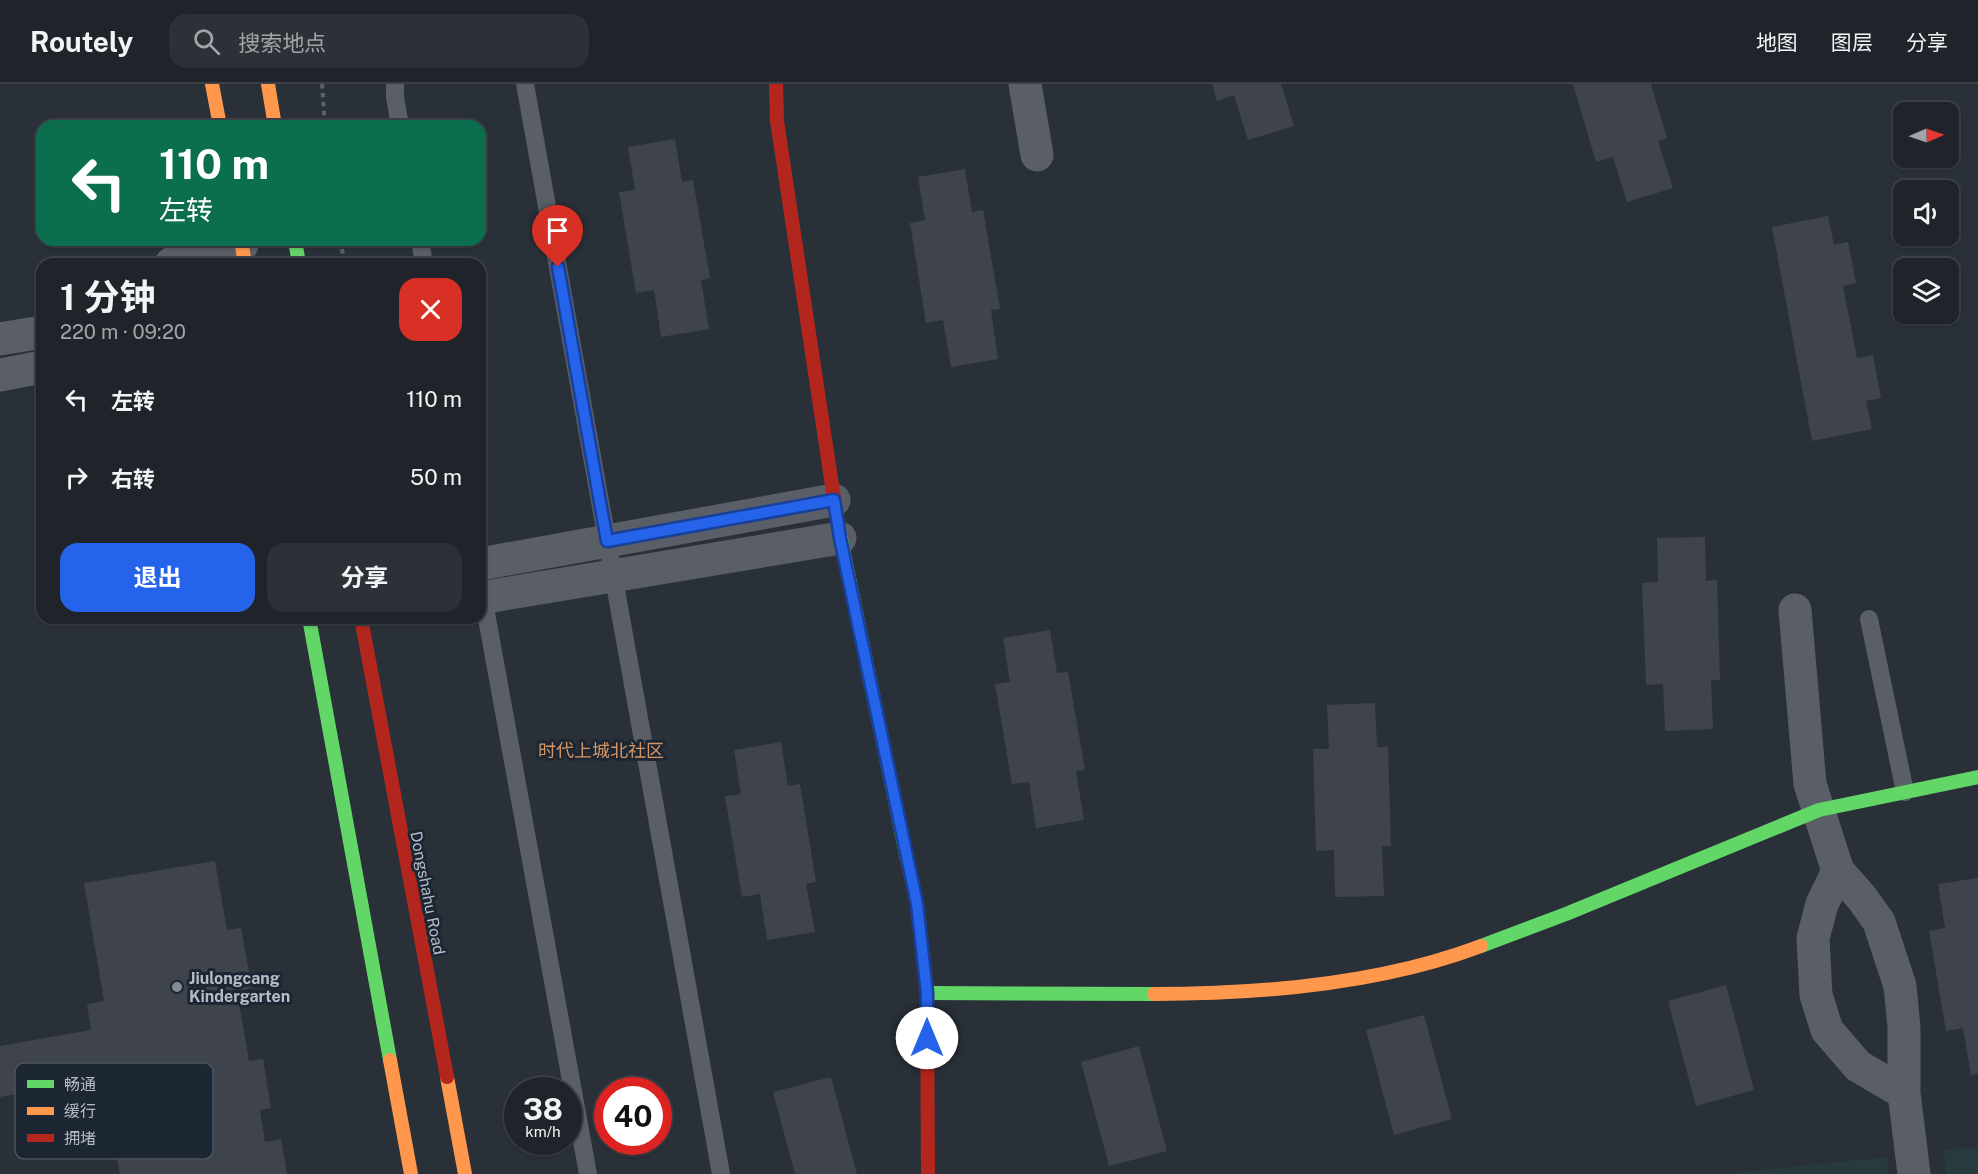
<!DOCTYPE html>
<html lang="zh">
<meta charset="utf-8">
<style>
body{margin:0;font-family:"Public Sans","Noto Sans SC",sans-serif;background:#2d3036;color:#f1f3f6;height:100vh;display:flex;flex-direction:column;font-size:22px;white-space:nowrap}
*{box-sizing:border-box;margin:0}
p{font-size:20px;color:#a2a4a8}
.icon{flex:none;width:33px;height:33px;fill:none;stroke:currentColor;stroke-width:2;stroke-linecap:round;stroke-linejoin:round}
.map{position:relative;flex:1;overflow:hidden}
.details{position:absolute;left:36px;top:174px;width:450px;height:366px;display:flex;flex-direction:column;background:#20242a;border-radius:18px;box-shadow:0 2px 4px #0004,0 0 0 2px #3d4147}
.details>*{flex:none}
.banner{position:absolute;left:36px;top:36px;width:450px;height:126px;border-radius:18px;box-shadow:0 2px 4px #0004,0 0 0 2px #3d4147;background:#0b6e4f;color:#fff;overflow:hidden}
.needle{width:39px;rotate:88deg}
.buttons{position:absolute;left:1893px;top:18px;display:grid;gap:12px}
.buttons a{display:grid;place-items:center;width:66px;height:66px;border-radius:12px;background:#20242a;box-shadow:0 2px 4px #0004,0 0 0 2px #3d4147;font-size:30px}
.speed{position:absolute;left:504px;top:993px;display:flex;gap:12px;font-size:30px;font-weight:700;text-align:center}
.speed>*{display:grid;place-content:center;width:78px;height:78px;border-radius:50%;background:#20242a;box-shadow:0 2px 4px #0004,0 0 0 2px #3d4147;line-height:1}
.speed small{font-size:15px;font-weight:400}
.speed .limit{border:9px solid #d22;background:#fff;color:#111}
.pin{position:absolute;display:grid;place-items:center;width:51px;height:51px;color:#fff;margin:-62px -26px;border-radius:50% 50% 50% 0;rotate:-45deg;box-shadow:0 0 6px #0007}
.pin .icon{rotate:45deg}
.me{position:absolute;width:66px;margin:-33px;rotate:0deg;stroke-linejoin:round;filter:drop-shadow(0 0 4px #0008)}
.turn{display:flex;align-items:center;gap:21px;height:126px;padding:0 24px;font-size:27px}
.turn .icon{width:78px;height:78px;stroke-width:2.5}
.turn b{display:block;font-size:42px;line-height:51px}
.round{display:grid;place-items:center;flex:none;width:63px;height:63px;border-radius:18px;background:#2d3036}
.summary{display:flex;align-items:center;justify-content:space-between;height:102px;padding:0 24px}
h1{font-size:36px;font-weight:700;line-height:45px}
.primary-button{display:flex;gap:12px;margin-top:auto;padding:12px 24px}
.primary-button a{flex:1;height:69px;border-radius:18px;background:#2563eb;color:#fff;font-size:24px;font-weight:700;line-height:69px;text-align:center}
.primary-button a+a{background:#2d3036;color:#f1f3f6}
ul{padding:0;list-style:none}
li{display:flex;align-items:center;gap:18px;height:78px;padding:0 24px}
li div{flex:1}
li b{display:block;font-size:22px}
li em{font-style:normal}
header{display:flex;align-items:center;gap:36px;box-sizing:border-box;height:84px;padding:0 30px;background:#20242a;border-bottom:2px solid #3d4147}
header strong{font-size:28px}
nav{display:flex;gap:33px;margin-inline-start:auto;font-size:21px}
.search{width:420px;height:54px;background:#2d3036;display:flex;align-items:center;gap:15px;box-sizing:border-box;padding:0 21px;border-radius:18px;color:#a2a4a8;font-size:22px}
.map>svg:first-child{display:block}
</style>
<header>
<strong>Routely</strong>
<div class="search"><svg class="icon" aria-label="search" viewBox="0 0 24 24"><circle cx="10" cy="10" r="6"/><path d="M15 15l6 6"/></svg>搜索地点</div>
<nav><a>地图</a><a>图层</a><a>分享</a></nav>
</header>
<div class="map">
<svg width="1978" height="1090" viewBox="0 0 1978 1090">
<rect width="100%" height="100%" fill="#2a3038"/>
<path fill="#273a3e" d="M 1978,1063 L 1978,1090 L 1946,1090 L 1944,1066 Z
M 1887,1073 L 1889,1090 L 1726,1090 Z"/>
<path fill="#3f444c" d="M 1212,0 L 1281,0 L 1294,42 L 1248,56 L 1234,11 L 1217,17 Z
M 1573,0 L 1651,0 L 1667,54 L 1658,57 L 1673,104 L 1627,118 L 1613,73 L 1596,78 Z
M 675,55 L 682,98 L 693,96 L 710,194 L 701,196 L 709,245 L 661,253 L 654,206 L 636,209 L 619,108 L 635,106 L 628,63 Z
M 965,85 L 972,128 L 983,126 L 1000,225 L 991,226 L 998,275 L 951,283 L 943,236 L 926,239 L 910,139 L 925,136 L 918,93 Z
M 1828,132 L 1834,161 L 1848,158 L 1856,199 L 1843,202 L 1857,274 L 1873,271 L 1881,314 L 1866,317 L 1872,345 L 1812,357 L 1772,143 Z
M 1705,453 L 1706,497 L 1717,496 L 1720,596 L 1711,596 L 1713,645 L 1665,647 L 1663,600 L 1646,601 L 1642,499 L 1658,498 L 1657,454 Z
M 1050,546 L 1057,589 L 1068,588 L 1085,686 L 1076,687 L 1084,736 L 1036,744 L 1029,698 L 1012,700 L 995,600 L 1010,598 L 1003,554 Z
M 1375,619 L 1377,663 L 1388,663 L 1391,762 L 1382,762 L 1384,812 L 1335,813 L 1334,766 L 1316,767 L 1313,665 L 1329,665 L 1327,621 Z
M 781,658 L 788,702 L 800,700 L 816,798 L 806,800 L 815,848 L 767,856 L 760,810 L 742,813 L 725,712 L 741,710 L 734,666 Z
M 215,777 L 227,846 L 241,844 L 252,904 L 237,907 L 249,977 L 263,975 L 271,1024 L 260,1026 L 265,1058 L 281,1055 L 287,1090 L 120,1090 L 113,1051 L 66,1059 L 56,1003 L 0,1013 L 0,962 L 91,946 L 87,920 L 104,917 L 84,799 Z
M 1978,794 L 1978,989 L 1971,991 L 1963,944 L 1946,947 L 1929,847 L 1945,844 L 1938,800 Z
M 1726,901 L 1754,1006 L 1696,1022 L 1668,917 Z
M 1424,931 L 1452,1035 L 1394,1051 L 1366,946 Z
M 1139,962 L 1167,1067 L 1109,1082 L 1081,978 Z
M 831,993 L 857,1090 L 795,1090 L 773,1008 Z"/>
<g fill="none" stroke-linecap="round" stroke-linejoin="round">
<path stroke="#5c6268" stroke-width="4" stroke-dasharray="4.5 4.5" stroke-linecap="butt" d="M 322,0 L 325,42
M 341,156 L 344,180"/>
<path stroke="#5a5e66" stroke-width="18" d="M 395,0 L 395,13 L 400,42
M 525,0 L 721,1090
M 420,156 L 424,180
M 482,507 L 588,1090
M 1869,535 L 1905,708"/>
<path stroke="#5a5e66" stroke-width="33" d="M 1025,0 L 1037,71
M 171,180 C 188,163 218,164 242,161
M 0,255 L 42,248
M 0,291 L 42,283
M 480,480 L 834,416
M 480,514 L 840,454
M 1795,526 L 1810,700 L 1838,787 L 1862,814 L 1879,838 L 1900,902 L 1904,943 L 1904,1009 L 1914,1090
M 1838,787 L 1822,820 L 1813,854 L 1816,911 L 1827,946 L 1858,982 L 1904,1009"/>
<path stroke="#63d668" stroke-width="14" d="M 295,156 L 299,180
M 838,441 L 907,775
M 309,534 L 390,976
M 1481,862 L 1566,830 L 1819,726 L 1978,693
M 927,909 L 1154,910"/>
<path stroke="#ff974d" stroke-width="14" d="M 212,0 L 220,42
M 268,0 L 275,42
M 241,156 L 245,180
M 1154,910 C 1261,910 1381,900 1481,862
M 390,976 L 411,1090
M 447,993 L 465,1090"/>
<path stroke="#b3261e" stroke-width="14" d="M 776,0 L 777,37 L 838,441
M 361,534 L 447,993
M 907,775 L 917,820 L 927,909 L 928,1090"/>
</g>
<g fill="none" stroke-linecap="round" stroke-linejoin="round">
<defs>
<path id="route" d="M 558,183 L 607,457 L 834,416 L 840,454 L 917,820 L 927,909 L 927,954"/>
</defs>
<use href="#route" stroke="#184099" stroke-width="15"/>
<use href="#route" stroke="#2563eb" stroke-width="10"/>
</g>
<circle fill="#848b96" stroke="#1d2633" stroke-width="2" cx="177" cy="903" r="6"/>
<g text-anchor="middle" stroke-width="6" stroke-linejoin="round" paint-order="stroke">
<g font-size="16" fill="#b4bcc9" stroke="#1d2633">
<text transform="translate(428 809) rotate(79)" y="6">Dongshahu Road</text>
</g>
<g font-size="16" font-weight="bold" fill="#b4bcc9" stroke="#1d2633" text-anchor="start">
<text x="189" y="900">Jiulongcang<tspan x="189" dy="18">Kindergarten</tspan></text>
</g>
<g font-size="18" fill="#d59563" stroke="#1d2633">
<text x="601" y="673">时代上城北社区</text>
</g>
</g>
<rect x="15" y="979" width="198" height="96" rx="9" fill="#1d2633" stroke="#4a5360" stroke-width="1.5"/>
<rect x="27" y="996" width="27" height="8" fill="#63d668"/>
<rect x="27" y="1023" width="27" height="8" fill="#ff974d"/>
<rect x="27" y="1050" width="27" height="8" fill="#b3261e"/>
<g font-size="16" fill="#b4bcc9">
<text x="64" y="1006">畅通</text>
<text x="64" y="1033">缓行</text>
<text x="64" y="1060">拥堵</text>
</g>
</svg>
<div class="buttons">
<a><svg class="needle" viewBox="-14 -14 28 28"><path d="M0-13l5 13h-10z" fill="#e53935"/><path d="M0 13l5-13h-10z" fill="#a2a4a8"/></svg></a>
<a><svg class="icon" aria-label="sound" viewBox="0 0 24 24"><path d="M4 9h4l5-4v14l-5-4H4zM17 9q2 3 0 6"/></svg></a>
<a><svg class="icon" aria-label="layers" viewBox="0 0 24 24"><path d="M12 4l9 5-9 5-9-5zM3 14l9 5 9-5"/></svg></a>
</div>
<div class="speed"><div>38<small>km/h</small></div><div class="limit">40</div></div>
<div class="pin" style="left:558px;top:183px;background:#d93025"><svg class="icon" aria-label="arrive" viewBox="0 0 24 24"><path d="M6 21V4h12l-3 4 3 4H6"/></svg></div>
<svg class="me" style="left:927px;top:954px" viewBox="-20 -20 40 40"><circle r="19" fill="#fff"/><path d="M0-13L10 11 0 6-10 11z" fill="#2563eb"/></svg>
<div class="banner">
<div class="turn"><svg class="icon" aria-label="left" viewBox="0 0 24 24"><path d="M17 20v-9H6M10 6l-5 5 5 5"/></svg><div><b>110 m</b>左转</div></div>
</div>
<section class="details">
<div class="summary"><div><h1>1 分钟</h1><p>220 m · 09:20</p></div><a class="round" style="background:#d93025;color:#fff"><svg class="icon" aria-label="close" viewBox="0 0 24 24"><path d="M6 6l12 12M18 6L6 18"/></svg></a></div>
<ul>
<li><svg class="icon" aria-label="left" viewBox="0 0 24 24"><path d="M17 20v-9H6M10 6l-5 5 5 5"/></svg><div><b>左转</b></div><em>110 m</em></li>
<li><svg class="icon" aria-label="right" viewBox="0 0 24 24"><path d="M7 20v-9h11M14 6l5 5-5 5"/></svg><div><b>右转</b></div><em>50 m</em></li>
</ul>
<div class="primary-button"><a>退出</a><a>分享</a></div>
</section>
</div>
